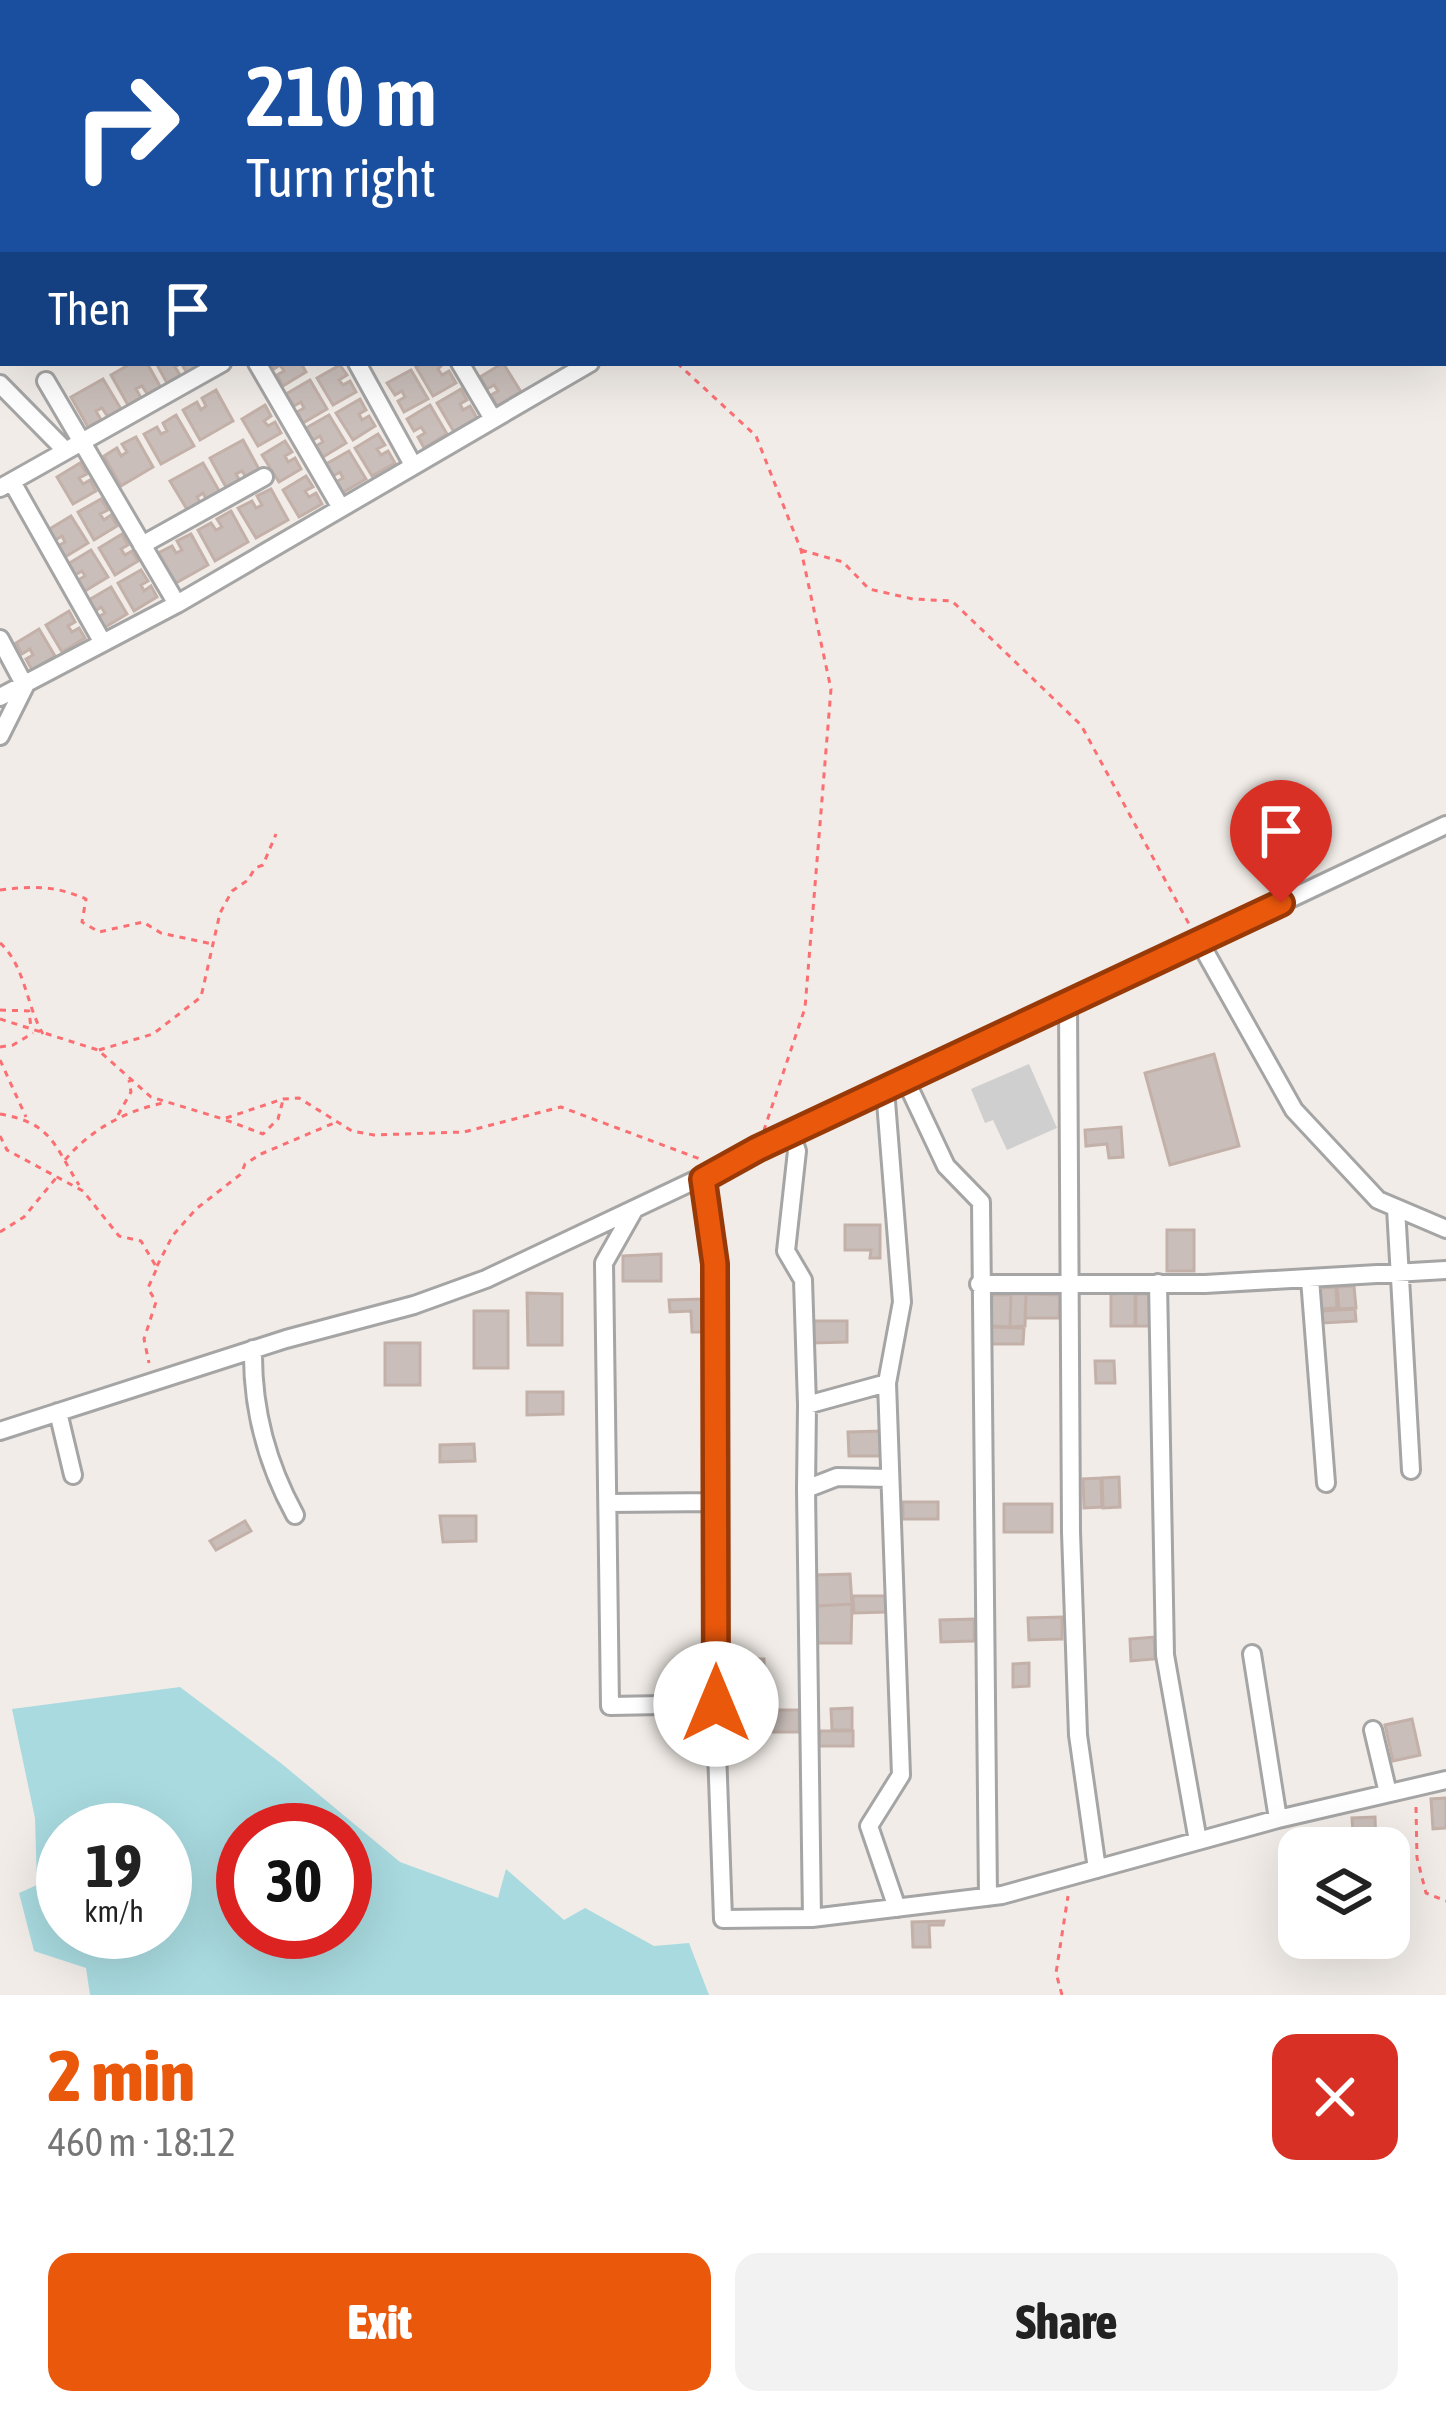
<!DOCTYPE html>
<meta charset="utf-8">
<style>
body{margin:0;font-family:"Asap Condensed",sans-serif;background:#f2f2f2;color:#222;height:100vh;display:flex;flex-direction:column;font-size:45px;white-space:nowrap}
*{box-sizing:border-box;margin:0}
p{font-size:39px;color:#767676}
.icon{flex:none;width:66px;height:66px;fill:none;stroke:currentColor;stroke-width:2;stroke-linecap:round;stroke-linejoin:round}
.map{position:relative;height:1995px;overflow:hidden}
.panel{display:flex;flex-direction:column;background:#fff;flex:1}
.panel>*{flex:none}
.banner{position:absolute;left:0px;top:0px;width:1446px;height:366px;box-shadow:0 12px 48px #0002;background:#1a4fa0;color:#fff;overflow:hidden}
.buttons{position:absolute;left:1278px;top:1827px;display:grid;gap:24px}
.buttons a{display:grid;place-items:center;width:132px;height:132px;border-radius:24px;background:#fff;box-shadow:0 12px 48px #0002;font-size:60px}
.speed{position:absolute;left:36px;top:1803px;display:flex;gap:24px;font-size:60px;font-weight:700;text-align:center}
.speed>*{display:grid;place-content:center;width:156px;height:156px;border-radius:50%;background:#fff;box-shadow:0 12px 48px #0002;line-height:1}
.speed small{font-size:30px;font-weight:400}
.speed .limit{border:18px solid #d22;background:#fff;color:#111}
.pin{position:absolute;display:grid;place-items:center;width:102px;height:102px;color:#fff;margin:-123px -51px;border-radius:50% 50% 50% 0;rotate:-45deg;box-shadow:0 0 12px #0007}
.pin .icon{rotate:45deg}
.me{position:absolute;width:132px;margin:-66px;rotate:0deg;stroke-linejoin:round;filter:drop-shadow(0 0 9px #0008)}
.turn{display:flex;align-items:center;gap:42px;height:252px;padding:0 48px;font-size:54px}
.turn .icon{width:156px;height:156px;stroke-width:2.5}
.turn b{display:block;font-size:84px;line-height:102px}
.then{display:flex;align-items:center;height:114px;padding:0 48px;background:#0003;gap:24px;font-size:45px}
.round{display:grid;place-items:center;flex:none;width:126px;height:126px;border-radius:24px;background:#f2f2f2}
.headline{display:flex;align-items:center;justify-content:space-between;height:204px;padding:0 48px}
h1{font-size:72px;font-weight:800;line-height:90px;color:#ea580c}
.cta{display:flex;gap:24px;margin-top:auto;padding:24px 48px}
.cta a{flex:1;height:138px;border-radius:24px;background:#ea580c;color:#fff;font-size:48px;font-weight:800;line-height:138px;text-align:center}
.cta a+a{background:#f2f2f2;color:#222}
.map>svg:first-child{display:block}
</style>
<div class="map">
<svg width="1446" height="1995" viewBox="0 0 1446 1995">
<rect width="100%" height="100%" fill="#f1ece7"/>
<path fill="#cfcfcf" d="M 1029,1064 L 1057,1128 L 1007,1150 L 993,1120 L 985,1123 L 971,1089 Z"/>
<path fill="#a8dadf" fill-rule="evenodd" d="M 180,1687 L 282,1764 L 400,1862 L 498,1898 L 506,1869 L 564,1920 L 585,1908 L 654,1946 L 689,1943 L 709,1995 L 90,1995 L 86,1968 L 34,1951 L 19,1893 L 37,1885 L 35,1818 L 12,1709 ZM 63,1830 L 165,1830 L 165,1932 L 63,1932 ZM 243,1830 L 345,1830 L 345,1932 L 243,1932 Z"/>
<path fill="#c9beba" stroke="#c3b1a9" stroke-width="3" d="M 132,363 L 147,363 L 161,388 L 148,395 L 142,386 L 136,389 L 141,398 L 128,405 L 111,375 Z
M 156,363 L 199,363 L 200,365 L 187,373 L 181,363 L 175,367 L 180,375 L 167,383 Z
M 270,363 L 301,363 L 306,372 L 283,386 L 277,375 L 284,371 L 280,365 L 274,369 Z
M 423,363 L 444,363 L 438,369 L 442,375 L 449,371 L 456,383 L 433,396 L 416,367 Z
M 503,363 L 521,392 L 497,406 L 491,395 L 498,391 L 494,385 L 487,389 L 480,377 Z
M 340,365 L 347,375 L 339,380 L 343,385 L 350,381 L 356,392 L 333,405 L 317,378 Z
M 411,370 L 428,399 L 404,412 L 398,401 L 405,397 L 402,391 L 395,395 L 387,383 Z
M 103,379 L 121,409 L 108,417 L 102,408 L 96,411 L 101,420 L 88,427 L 71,397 Z
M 310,380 L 327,409 L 303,423 L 297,412 L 304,408 L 301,402 L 294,406 L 286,394 Z
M 461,389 L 467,400 L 460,404 L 463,410 L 470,406 L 477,418 L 454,432 L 437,403 Z
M 216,390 L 233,421 L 200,440 L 183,410 L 197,402 L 201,410 L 206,406 L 202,398 Z
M 360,399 L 366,410 L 359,414 L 362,420 L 369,416 L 375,426 L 353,440 L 336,413 Z
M 265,405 L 271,416 L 264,421 L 268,426 L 275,422 L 281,433 L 258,446 L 242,419 Z
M 430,405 L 447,434 L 424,448 L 418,437 L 425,433 L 421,427 L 414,431 L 407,419 Z
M 176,415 L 194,446 L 161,464 L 144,434 L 157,427 L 161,434 L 167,431 L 163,423 Z
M 329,415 L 346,443 L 323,457 L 316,446 L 323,442 L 320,436 L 313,440 L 306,428 Z
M 378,434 L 385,445 L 377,449 L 381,455 L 388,451 L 395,463 L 372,476 L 355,448 Z
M 136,437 L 153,467 L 121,486 L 104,456 L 117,448 L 121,456 L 127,452 L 122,444 Z
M 243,440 L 260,471 L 247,479 L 242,471 L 236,474 L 240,481 L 227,489 L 210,458 Z
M 285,441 L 292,452 L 285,456 L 288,462 L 295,458 L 301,469 L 279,482 L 262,455 Z
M 349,451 L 366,479 L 342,493 L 336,482 L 343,478 L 340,472 L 333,476 L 326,464 Z
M 80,463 L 87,474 L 79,478 L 83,484 L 90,480 L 96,491 L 73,504 L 57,477 Z
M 203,463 L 221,494 L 207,501 L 203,493 L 197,497 L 201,504 L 188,511 L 170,481 Z
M 306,476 L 313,487 L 305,491 L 309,497 L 316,493 L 322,504 L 299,517 L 283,490 Z
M 271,489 L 288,520 L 256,538 L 238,508 L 252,501 L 256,508 L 262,505 L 257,496 Z
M 101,499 L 108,510 L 100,514 L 104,520 L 111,515 L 117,526 L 94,540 L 78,512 Z
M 231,511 L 248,542 L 215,561 L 198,530 L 211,523 L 216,530 L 222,527 L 217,519 Z
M 71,516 L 88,543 L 65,557 L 58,546 L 65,542 L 62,536 L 55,540 L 48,530 Z
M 122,534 L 128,545 L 121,549 L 125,555 L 132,551 L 138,561 L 115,575 L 99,548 Z
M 191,534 L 208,565 L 176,583 L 158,553 L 172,546 L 176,553 L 182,550 L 177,541 Z
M 91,550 L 108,577 L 85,591 L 78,580 L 85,576 L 82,571 L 75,575 L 68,564 Z
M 141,570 L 148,581 L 141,585 L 144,591 L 151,586 L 157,597 L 134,611 L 118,583 Z
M 111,587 L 127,614 L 104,628 L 98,617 L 105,613 L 101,607 L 94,612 L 87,601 Z
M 69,611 L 75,622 L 68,626 L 72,632 L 79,628 L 85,638 L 62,652 L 46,625 Z
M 39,629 L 55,656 L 32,670 L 26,659 L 33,655 L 30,649 L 22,654 L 16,643 Z
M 1214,1054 L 1239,1146 L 1170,1165 L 1145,1073 Z
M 1121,1127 L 1123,1157 L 1109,1158 L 1107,1144 L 1086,1146 L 1085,1130 Z
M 845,1225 L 880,1225 L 880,1258 L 870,1258 L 871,1250 L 845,1250 Z
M 1167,1230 L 1194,1230 L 1194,1271 L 1167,1271 Z
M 661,1254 L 661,1281 L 623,1281 L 623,1256 Z
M 1354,1286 L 1356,1308 L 1339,1309 L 1337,1287 Z
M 1336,1287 L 1337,1308 L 1321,1309 L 1319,1288 Z
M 527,1293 L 562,1294 L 562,1345 L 528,1345 Z
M 1135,1293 L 1135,1326 L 1111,1326 L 1111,1294 Z
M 1011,1294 L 1026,1294 L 1025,1326 L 1010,1327 Z
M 1026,1294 L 1060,1295 L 1059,1318 L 1025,1318 Z
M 1136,1294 L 1151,1294 L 1151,1326 L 1136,1326 Z
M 992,1295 L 1011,1295 L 1010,1327 L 991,1326 Z
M 705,1299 L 706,1332 L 692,1332 L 691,1311 L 670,1312 L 669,1300 Z
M 1355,1309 L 1356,1321 L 1323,1323 L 1322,1311 Z
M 474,1311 L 508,1311 L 508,1368 L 474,1368 Z
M 813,1321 L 847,1321 L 847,1342 L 813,1343 Z
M 991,1327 L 1024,1328 L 1023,1344 L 990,1344 Z
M 385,1343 L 420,1343 L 420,1385 L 385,1385 Z
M 1095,1361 L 1114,1361 L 1115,1383 L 1096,1383 Z
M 527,1392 L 563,1392 L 563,1414 L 527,1415 Z
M 883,1431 L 884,1456 L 849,1456 L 848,1432 Z
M 474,1444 L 475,1461 L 440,1462 L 440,1445 Z
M 1119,1477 L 1120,1507 L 1103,1508 L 1102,1478 Z
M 1101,1478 L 1102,1507 L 1084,1508 L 1083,1479 Z
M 903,1502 L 938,1502 L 938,1519 L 903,1519 Z
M 1004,1504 L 1052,1504 L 1052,1532 L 1004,1532 Z
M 440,1516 L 476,1516 L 476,1541 L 443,1542 Z
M 245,1521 L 251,1531 L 216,1550 L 210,1541 Z
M 850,1574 L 852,1604 L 817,1606 L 816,1575 Z
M 853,1596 L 886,1596 L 886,1612 L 854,1613 Z
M 852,1604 L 851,1643 L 816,1643 L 817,1606 Z
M 1062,1617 L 1062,1639 L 1029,1640 L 1028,1618 Z
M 974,1619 L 974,1641 L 941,1642 L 940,1620 Z
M 1154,1637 L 1155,1659 L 1131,1661 L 1130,1639 Z
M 729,1659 L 745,1659 L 745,1684 L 729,1684 Z
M 745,1659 L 764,1659 L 764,1684 L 745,1684 Z
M 1029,1663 L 1029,1686 L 1013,1687 L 1013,1664 Z
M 852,1708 L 852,1730 L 832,1730 L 831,1709 Z
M 774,1710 L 799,1710 L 799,1732 L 773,1732 Z
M 1412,1719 L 1420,1755 L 1393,1761 L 1385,1725 Z
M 820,1731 L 853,1731 L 853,1746 L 819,1746 Z
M 1446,1798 L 1446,1828 L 1433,1829 L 1431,1799 Z
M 1375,1817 L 1376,1848 L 1366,1848 L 1366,1833 L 1353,1833 L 1352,1818 Z
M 944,1921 L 943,1925 L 929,1925 L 930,1947 L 913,1947 L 912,1922 Z"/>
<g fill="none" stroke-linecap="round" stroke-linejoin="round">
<defs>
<path id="minor" d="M 387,0 L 389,3
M 1283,0 L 1290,3
M 301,3 L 303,0
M 1196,3 L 1203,0
M 1317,3 L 1322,0
M 0,254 L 3,251
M 257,363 L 341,508
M 357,363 L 413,465
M 460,363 L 493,419
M 46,381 L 177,604
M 0,384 L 65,450
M 12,482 L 103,643
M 0,488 L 222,363
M 142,545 L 264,477
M 0,639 L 25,686 L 0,736
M 0,697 L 177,604 L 590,363
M 1199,941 L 1294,1110 L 1378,1200 L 1446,1229
M 1068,1003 L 1071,1532 L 1078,1735 L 1097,1869
M 905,1079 L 946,1166 L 981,1202 L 988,1897
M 885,1089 L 902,1302 L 887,1383 L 901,1775 L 869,1826 L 897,1908
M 791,1133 L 797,1151 L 786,1251 L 803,1280 L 807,1405
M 703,1179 L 715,1264 L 717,1750 L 723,1919 L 812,1918 L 1002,1895 L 1278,1819 L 1446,1780
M 1396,1208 L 1411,1470
M 634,1210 L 604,1263 L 610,1706 L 716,1704
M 1310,1279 L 1326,1483
M 1158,1283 L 1165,1655 L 1198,1841
M 979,1284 L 1205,1284 L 1446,1270
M 253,1349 C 252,1408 267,1464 295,1515
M 58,1412 L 73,1475
M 0,1431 L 286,1339 L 414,1305 L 486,1279 L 1446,825
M 806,1489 L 807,1405 L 887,1383
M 608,1503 L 715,1502
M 1252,1654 L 1278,1819
M 1373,1730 L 1388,1793
M 812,1918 L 806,1489 L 837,1477 L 890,1478"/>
</defs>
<use href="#minor" stroke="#a5a5a5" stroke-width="22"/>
<path stroke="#fb6f73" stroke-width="3" stroke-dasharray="6 6" stroke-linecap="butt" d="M 677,363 L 756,436 L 801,550 L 831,689 L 805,1008 L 764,1130
M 801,550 L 843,562 L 869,589 L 913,599 L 952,601 L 1081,725 L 1189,924
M 0,890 C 33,886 54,885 86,899 L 82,922 L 99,932 L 143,922 L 161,933 L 212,944
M 0,943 C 25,965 26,1005 43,1034
M 0,1010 L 29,1011 L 31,1028
M 0,1019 L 98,1050 L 151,1097 L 223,1119 L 283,1099 L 299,1098 L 352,1131 L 374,1135 L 464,1132 L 561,1107 L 700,1159
M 0,1047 L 13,1045 L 33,1033
M 99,1050 L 153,1034 L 201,997 L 220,913 L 232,891 L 248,880 L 255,868 L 263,865 L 276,834
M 0,1060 L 26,1117
M 0,1114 C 52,1123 54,1145 79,1185
M 118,1115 L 131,1092 L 129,1080
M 226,1120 L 263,1134 L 278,1119 L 283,1100
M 0,1136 L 7,1150 L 83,1191 L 119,1236 L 141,1241 L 157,1268 L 148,1288 L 156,1302 L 144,1339 L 149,1363
M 65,1160 C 90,1130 125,1111 163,1103
M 0,1232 L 24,1217 L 56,1178
M 157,1266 L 173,1235 L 196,1209 L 241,1174 L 245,1164 L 261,1154 L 334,1123
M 1416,1807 L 1417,1858 L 1426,1893 L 1446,1901
M 1062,1995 L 1056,1973 L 1068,1896"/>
<use href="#minor" stroke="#fff" stroke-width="16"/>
</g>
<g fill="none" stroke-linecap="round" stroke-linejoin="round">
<defs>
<path id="route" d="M 716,1704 L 715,1264 L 703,1179 L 757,1149 L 1281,903"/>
</defs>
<use href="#route" stroke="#983908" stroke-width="30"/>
<use href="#route" stroke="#ea580c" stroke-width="21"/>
</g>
</svg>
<div class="buttons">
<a><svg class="icon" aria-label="layers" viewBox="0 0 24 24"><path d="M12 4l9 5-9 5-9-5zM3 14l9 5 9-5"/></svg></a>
</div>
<div class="speed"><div>19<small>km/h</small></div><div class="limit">30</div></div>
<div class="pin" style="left:1281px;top:903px;background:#d93025"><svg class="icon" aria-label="arrive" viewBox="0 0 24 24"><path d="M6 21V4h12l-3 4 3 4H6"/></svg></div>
<svg class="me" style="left:716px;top:1704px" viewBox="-20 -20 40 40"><circle r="19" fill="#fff"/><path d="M0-13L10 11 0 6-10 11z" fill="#ea580c"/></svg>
<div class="banner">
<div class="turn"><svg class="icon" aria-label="right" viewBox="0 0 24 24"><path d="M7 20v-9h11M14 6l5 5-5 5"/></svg><div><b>210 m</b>Turn right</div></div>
<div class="then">Then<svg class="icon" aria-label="arrive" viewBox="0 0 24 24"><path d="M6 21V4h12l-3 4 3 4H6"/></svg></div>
</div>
</div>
<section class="panel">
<div class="headline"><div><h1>2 min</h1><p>460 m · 18:12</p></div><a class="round" style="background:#d93025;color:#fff"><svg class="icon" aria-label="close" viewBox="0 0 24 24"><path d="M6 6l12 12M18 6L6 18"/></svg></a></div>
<div class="cta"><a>Exit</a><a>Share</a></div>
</section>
